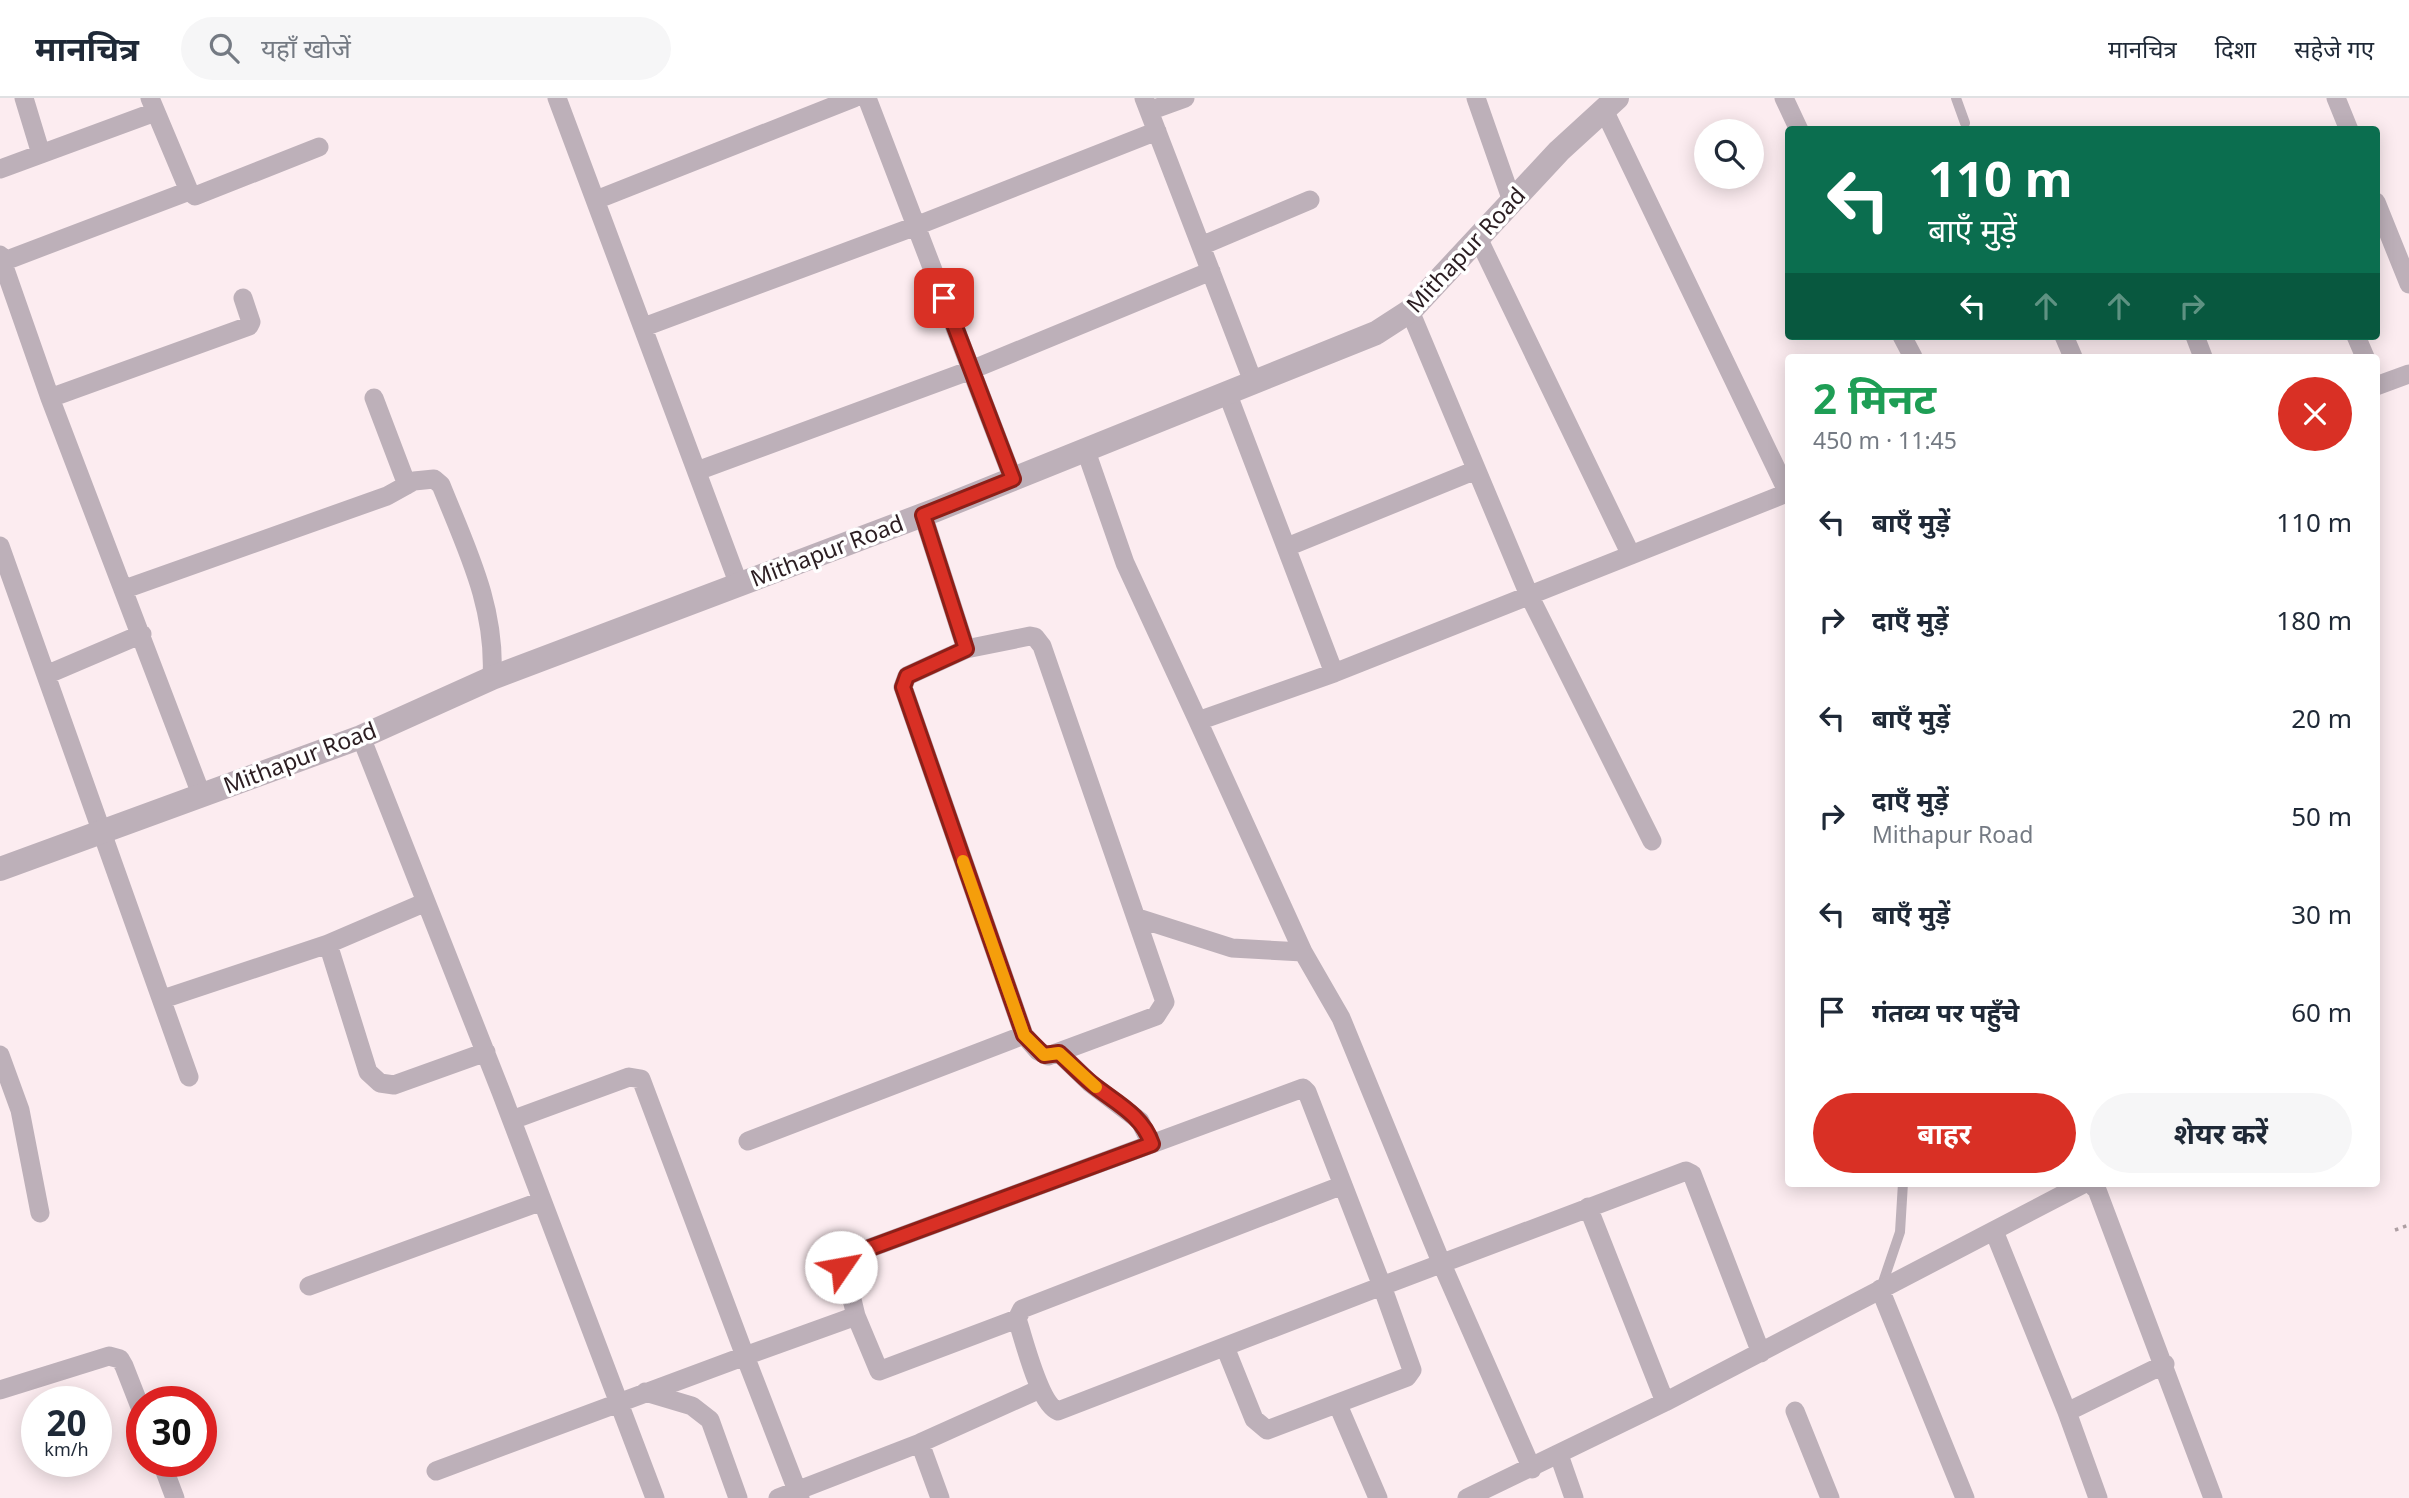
<!DOCTYPE html>
<html lang="hi">
<meta charset="utf-8">
<style>
body{margin:0;font-family:"Noto Sans","Noto Sans Devanagari",sans-serif;background:#f6f6f7;color:#1f2937;height:100vh;display:flex;flex-direction:column;font-size:26px;white-space:nowrap}
*{box-sizing:border-box;margin:0}
p{font-size:23px;color:#747a83}
.icon{flex:none;width:38px;height:38px;fill:none;stroke:currentColor;stroke-width:2;stroke-linecap:round;stroke-linejoin:round}
.map{position:relative;flex:1;overflow:hidden}
.side{position:absolute;left:1785px;top:256px;width:595px;height:833px;display:flex;flex-direction:column;background:#fff;border-radius:7px;box-shadow:0 4px 18px #0003}
.side>*{flex:none}
.top-card{position:absolute;left:1785px;top:28px;width:595px;height:214px;border-radius:7px;box-shadow:0 4px 18px #0003;background:#0b6e4f;color:#fff;overflow:hidden}
.fabs{position:absolute;left:1694px;top:21px;display:grid;gap:14px}
.fabs a{display:grid;place-items:center;width:70px;height:70px;border-radius:50%;background:#fff;box-shadow:0 4px 18px #0003;font-size:35px}
.speed{position:absolute;left:21px;top:1288px;display:flex;gap:14px;font-size:35px;font-weight:700;text-align:center}
.speed>*{display:grid;place-content:center;width:91px;height:91px;border-radius:50%;background:#fff;box-shadow:0 4px 18px #0003;line-height:1}
.speed small{font-size:18px;font-weight:400}
.speed .limit{border:10px solid #d22;background:#fff;color:#111}
.pin{position:absolute;display:grid;place-items:center;width:60px;height:60px;color:#fff;margin:-30px;border-radius:14px;box-shadow:0 4px 10px #0006}
.me{position:absolute;width:77px;margin:-38px;rotate:57deg;stroke-linejoin:round;filter:drop-shadow(0 0 5px #0008)}
.turn{display:flex;align-items:center;gap:24px;height:147px;padding:0 28px;font-size:32px}
.turn .icon{width:91px;height:91px;stroke-width:2.5}
.turn b{display:block;font-size:49px;line-height:60px}
.lanes{display:flex;align-items:center;height:66px;padding:0 28px;background:#0003;justify-content:center;gap:35px;direction:ltr}
.lanes .off{opacity:.35}
.round{display:grid;place-items:center;flex:none;width:74px;height:74px;border-radius:37px;background:#f6f6f7}
.headline{display:flex;align-items:center;justify-content:space-between;height:119px;padding:0 28px}
h1{font-size:42px;font-weight:700;line-height:52px;color:#1e9e55}
.button{display:flex;gap:14px;margin-top:auto;padding:14px 28px}
.button a{flex:1;height:80px;border-radius:42px;background:#d93025;color:#fff;font-size:28px;font-weight:700;line-height:80px;text-align:center}
.button a+a{background:#f6f6f7;color:#1f2937}
ul{padding:0;list-style:none}
li{display:flex;align-items:center;gap:21px;height:98px;padding:0 28px}
li div{flex:1}
li b{display:block;font-size:26px}
li em{font-style:normal}
header{display:flex;align-items:center;gap:42px;box-sizing:border-box;height:98px;padding:0 35px;background:#fff;border-bottom:2px solid #e0e1e3}
header strong{font-size:33px}
nav{display:flex;gap:38px;margin-inline-start:auto;font-size:24px}
.search{width:490px;height:63px;background:#f6f6f7;display:flex;align-items:center;gap:18px;box-sizing:border-box;padding:0 24px;border-radius:38px;color:#747a83;font-size:26px}
.map>svg:first-child{display:block}
</style>
<header>
<strong>मानचित्र</strong>
<div class="search"><svg class="icon" aria-label="search" viewBox="0 0 24 24"><circle cx="10" cy="10" r="6"/><path d="M15 15l6 6"/></svg>यहाँ खोजें</div>
<nav><a>मानचित्र</a><a>दिशा</a><a>सहेजे गए</a></nav>
</header>
<div class="map">
<svg width="2409" height="1400" viewBox="0 0 2409 1400">
<rect width="100%" height="100%" fill="#fcecf0"/>
<g fill="none" stroke-linecap="round" stroke-linejoin="round">
<path stroke="#ae9fa3" stroke-width="3.5" stroke-dasharray="3.5 5" stroke-linecap="butt" d="M 2395,1132 L 2409,1127"/>
<path stroke="#bdb0b9" stroke-width="10" d="M 1956,0 L 1965,25
M 1881,1190 L 1900,1134 L 1903,1085"/>
<path stroke="#bdb0b9" stroke-width="19" d="M 24,0 L 41,56
M 150,0 L 189,93 L 195,98 L 319,49
M 557,0 L 739,487
M 867,0 L 1013,381
M 1144,0 L 1254,286
M 1476,0 L 1512,103
M 1784,0 L 1799,32
M 2336,0 L 2349,32
M 1604,12 L 1788,395
M 1149,13 L 1185,0
M 0,71 L 155,14
M 596,102 L 854,0
M 2376,104 L 2409,186
M 1478,140 L 1631,457
M 1201,148 L 1310,102
M 0,157 L 50,300 L 201,696
M 2,164 L 189,93
M 1410,213 L 1529,497 L 1652,743
M 644,229 L 916,128 L 1157,33
M 1902,238 L 1913,259
M 2064,238 L 2073,259
M 2195,238 L 2203,259
M 2356,238 L 2365,259
M 2376,288 L 2409,276
M 1228,297 L 1334,575
M 50,300 L 249,228 L 251,224 L 243,200
M 374,300 L 407,387
M 1086,353 L 1125,465 L 1198,623
M 697,373 L 971,272 L 1211,173
M 923,417 L 966,551
M 0,448 L 189,979
M 1287,449 L 1476,372
M 125,491 L 387,398 L 414,383 L 434,381 L 441,387 C 467,452 496,509 492,580
M 1030,538 L 1035,539 L 1042,548 L 1165,904 L 1156,918 L 1048,958 L 1038,953 L 1024,937 L 903,589 L 907,578 L 966,551 Z
M 46,577 L 142,536
M 361,639 L 501,994 L 655,1400
M 1138,820 L 1232,850 L 1303,854 L 1341,920 L 1441,1164 L 1532,1371
M 328,846 L 368,974 L 380,985 L 394,987 L 486,954
M 1303,854 L 1198,623 L 1334,575 L 1787,395
M 163,901 L 328,846 L 426,804
M 1059,955 L 1090,985 L 1140,1023 L 1151,1046
M 0,957 L 20,1012 L 40,1115
M 748,1043 L 1024,937
M 2090,1085 L 2097,1092 L 2213,1400
M 1588,1109 L 1665,1304
M 1994,1133 L 2067,1314 L 2098,1400
M 309,1188 L 542,1103
M 1880,1191 L 1965,1400
M 1017,1221 L 879,1273 L 856,1218 L 843,1164 L 851,1157 L 1303,990 L 1307,994 L 1382,1188 L 1058,1313 C 1039,1306 1024,1241 1017,1221 L 1022,1211 L 1343,1087
M 1225,1249 L 1254,1321 L 1267,1332 L 1407,1279 L 1412,1272 L 1382,1188 L 1686,1073 L 1692,1076 L 1761,1255
M 0,1292 L 109,1258 L 120,1261 L 124,1268 L 142,1314
M 645,1294 L 692,1308 L 710,1322 L 738,1400
M 1338,1307 L 1378,1400
M 1795,1313 L 1830,1400
M 2067,1314 L 2165,1266
M 920,1345 L 940,1400
M 1559,1357 L 1574,1400
M 161,1363 L 175,1400
M 436,1373 L 745,1258 L 641,981 L 629,979 L 512,1022
M 778,1400 L 920,1345 L 1040,1291
M 800,1400 L 745,1258 L 856,1218
M 1467,1400 L 1665,1304 L 2085,1085"/>
<path stroke="#bdb0b9" stroke-width="24" d="M 0,771 L 361,639 L 492,580 L 936,412 L 1376,235 L 1410,213 L 1559,53 L 1617,0"/>
</g>
<g fill="none" stroke-linecap="round" stroke-linejoin="round">
<defs>
<path id="route" d="M 841,1169 L 851,1157 L 1152,1046 C 1142,1016 1114,1004 1091,985 C 1080,976 1070,965 1059,955 L 1044,957 L 1024,937 L 903,589 L 907,578 L 966,551 L 923,417 L 1013,381 L 944,200"/>
</defs>
<use href="#route" stroke="#8d1f18" stroke-width="18"/>
<use href="#route" stroke="#d93025" stroke-width="12"/>
<path stroke="#f59e0b" stroke-width="12" d="M 963,763 L 1024,937 L 1044,957 L 1059,955 L 1096,989"/>
</g>
<g text-anchor="middle" stroke-width="7" stroke-linejoin="round" paint-order="stroke">
<g font-size="23" fill="#2b1d21" stroke="#fff">
<text transform="translate(1466 152) rotate(-47)" y="8">Mithapur Road</text>
<text transform="translate(827 453) rotate(-21)" y="8">Mithapur Road</text>
<text transform="translate(300 660) rotate(-21)" y="8">Mithapur Road</text>
</g>
</g>
</svg>
<div class="fabs">
<a><svg class="icon" aria-label="search" viewBox="0 0 24 24"><circle cx="10" cy="10" r="6"/><path d="M15 15l6 6"/></svg></a>
</div>
<div class="speed"><div>20<small>km/h</small></div><div class="limit">30</div></div>
<div class="pin" style="left:944px;top:200px;background:#d93025"><svg class="icon" aria-label="arrive" viewBox="0 0 24 24"><path d="M6 21V4h12l-3 4 3 4H6"/></svg></div>
<svg class="me" style="left:841px;top:1169px" viewBox="-20 -20 40 40"><circle r="19" fill="#fff"/><path d="M0-13L10 11 0 6-10 11z" fill="#d93025"/></svg>
<div class="top-card">
<div class="turn"><svg class="icon" aria-label="left" viewBox="0 0 24 24"><path d="M17 20v-9H6M10 6l-5 5 5 5"/></svg><div><b>110 m</b>बाएँ मुड़ें</div></div>
<div class="lanes"><svg class="icon" aria-label="left" viewBox="0 0 24 24"><path d="M17 20v-9H6M10 6l-5 5 5 5"/></svg><svg class="icon off" aria-label="ahead" viewBox="0 0 24 24"><path d="M12 20V5M6 11l6-6 6 6"/></svg><svg class="icon off" aria-label="ahead" viewBox="0 0 24 24"><path d="M12 20V5M6 11l6-6 6 6"/></svg><svg class="icon off" aria-label="right" viewBox="0 0 24 24"><path d="M7 20v-9h11M14 6l5 5-5 5"/></svg></div>
</div>
<section class="side">
<div class="headline"><div><h1>2 मिनट</h1><p>450 m · 11:45</p></div><a class="round" style="background:#d93025;color:#fff"><svg class="icon" aria-label="close" viewBox="0 0 24 24"><path d="M6 6l12 12M18 6L6 18"/></svg></a></div>
<ul>
<li><svg class="icon" aria-label="left" viewBox="0 0 24 24"><path d="M17 20v-9H6M10 6l-5 5 5 5"/></svg><div><b>बाएँ मुड़ें</b></div><em>110 m</em></li>
<li><svg class="icon" aria-label="right" viewBox="0 0 24 24"><path d="M7 20v-9h11M14 6l5 5-5 5"/></svg><div><b>दाएँ मुड़ें</b></div><em>180 m</em></li>
<li><svg class="icon" aria-label="left" viewBox="0 0 24 24"><path d="M17 20v-9H6M10 6l-5 5 5 5"/></svg><div><b>बाएँ मुड़ें</b></div><em>20 m</em></li>
<li><svg class="icon" aria-label="right" viewBox="0 0 24 24"><path d="M7 20v-9h11M14 6l5 5-5 5"/></svg><div><b>दाएँ मुड़ें</b><p>Mithapur Road</p></div><em>50 m</em></li>
<li><svg class="icon" aria-label="left" viewBox="0 0 24 24"><path d="M17 20v-9H6M10 6l-5 5 5 5"/></svg><div><b>बाएँ मुड़ें</b></div><em>30 m</em></li>
<li><svg class="icon" aria-label="arrive" viewBox="0 0 24 24"><path d="M6 21V4h12l-3 4 3 4H6"/></svg><div><b>गंतव्य पर पहुँचे</b></div><em>60 m</em></li>
</ul>
<div class="button"><a>बाहर</a><a>शेयर करें</a></div>
</section>
</div>
